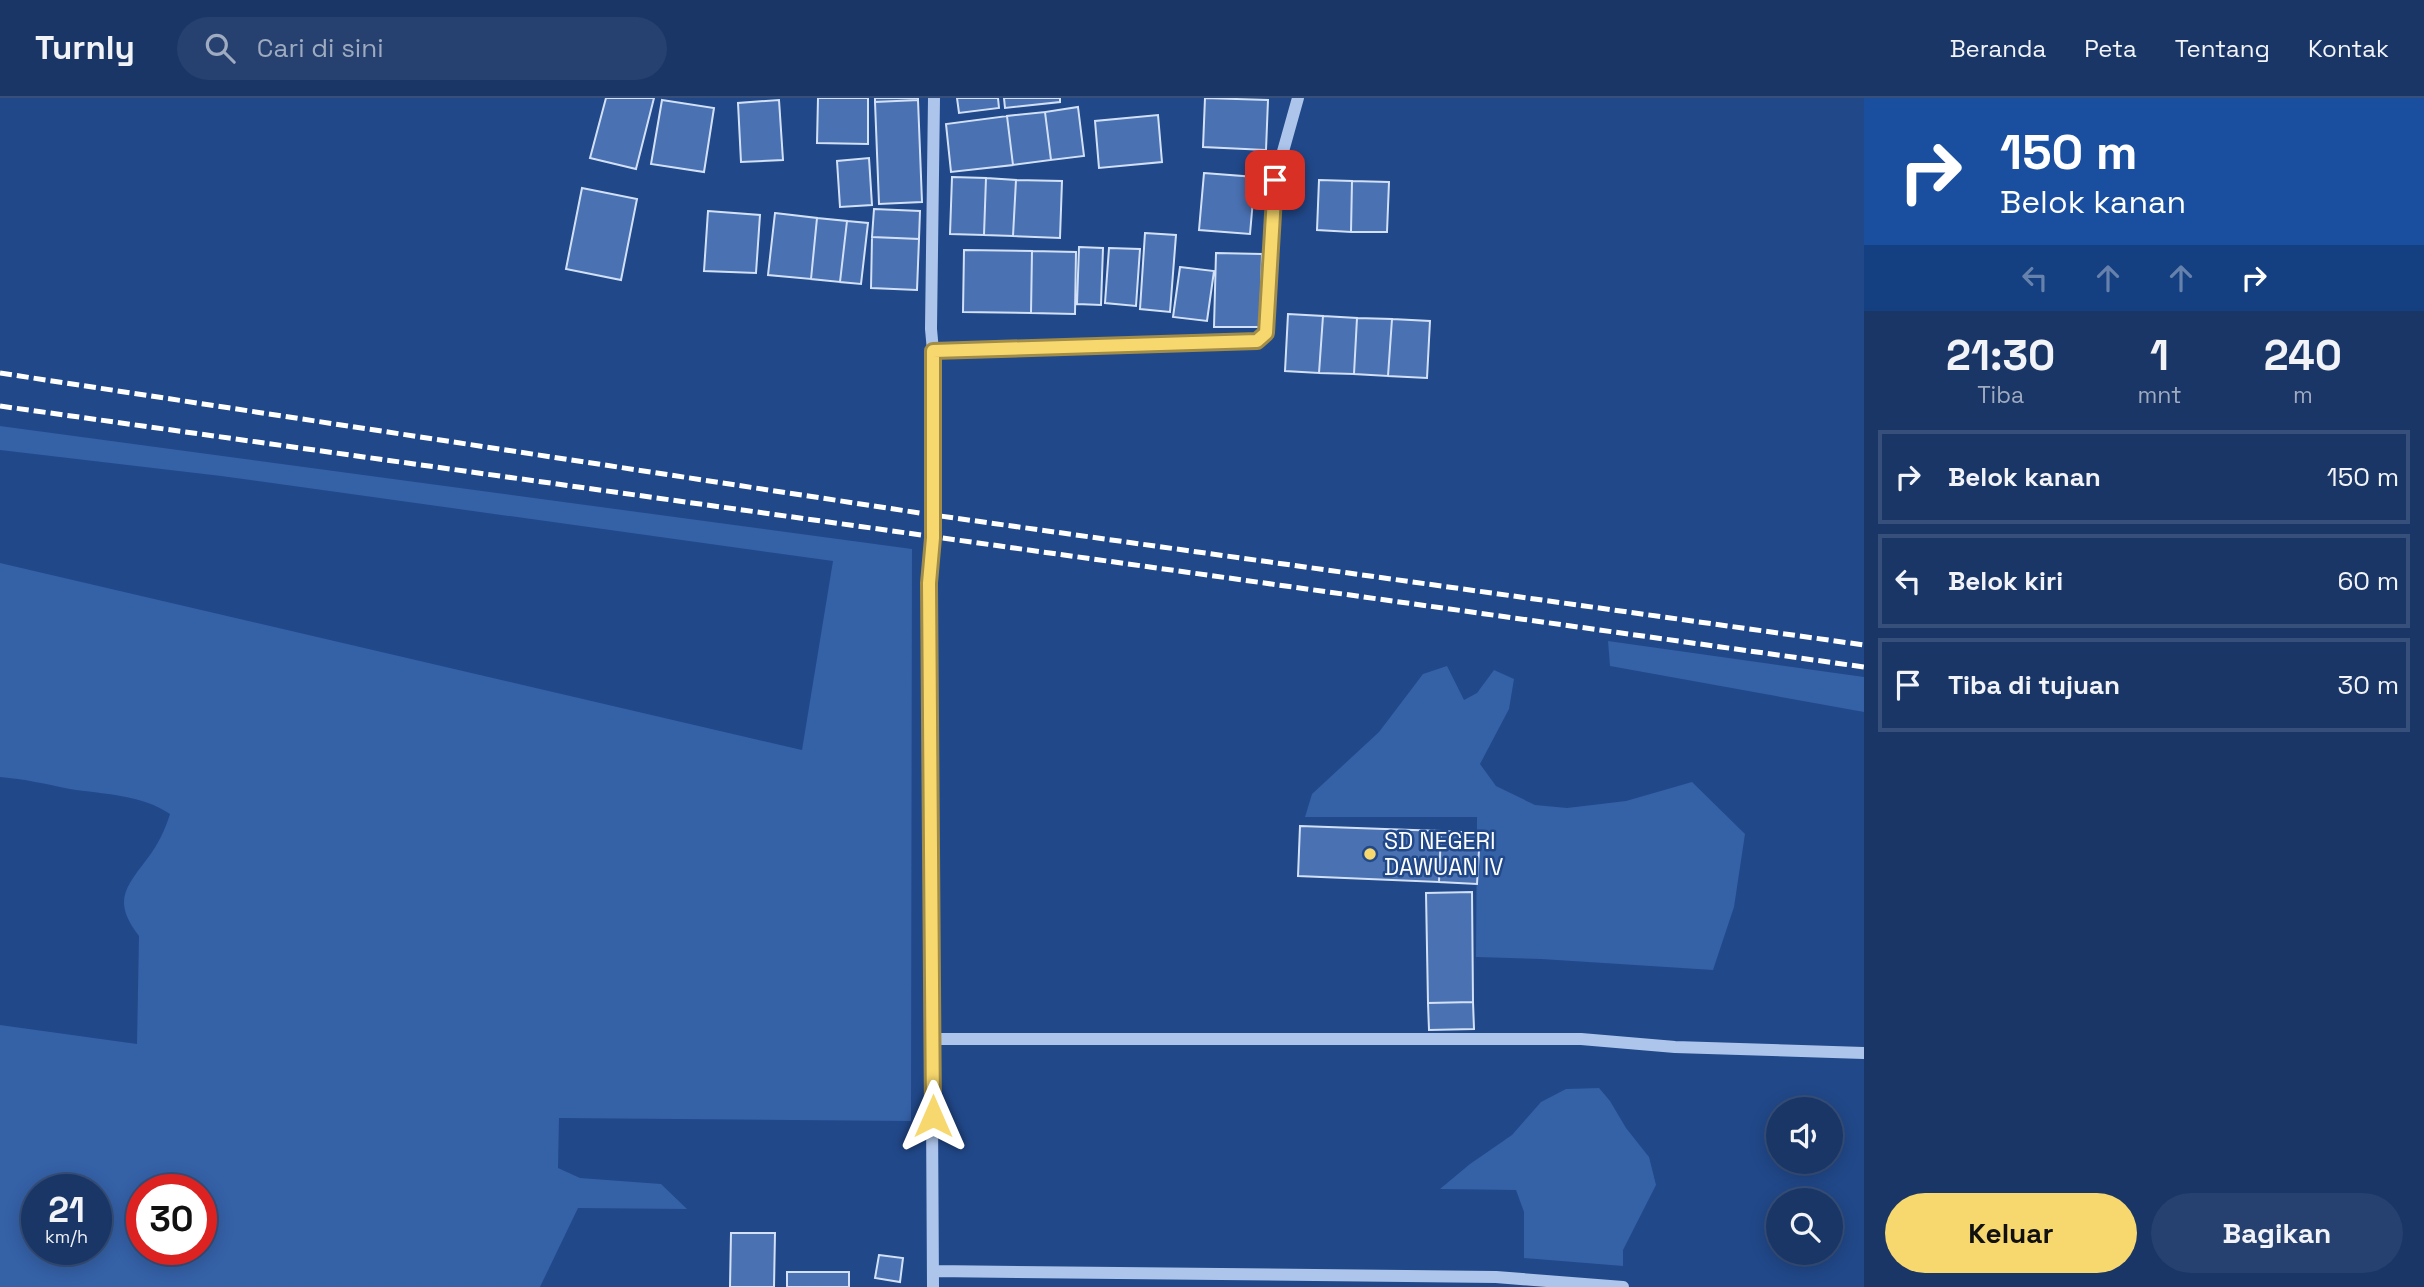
<!DOCTYPE html>
<html lang="id">
<style>
body{margin:0;font-family:"Space Grotesk",sans-serif;background:#264170;color:#f1f3f6;height:100vh;display:flex;flex-direction:column;font-size:26px;white-space:nowrap}
*{box-sizing:border-box;margin:0}
p{font-size:23px;color:#9fabc0}
.icon{flex:none;width:38px;height:38px;fill:none;stroke:currentColor;stroke-width:2;stroke-linecap:round;stroke-linejoin:round}
.map{position:relative;flex:1;overflow:hidden}
.drawer{display:flex;flex-direction:column;background:#193667;width:560px}
.drawer>*{flex:none}
.hud{background:#1a4fa0;color:#fff;overflow:hidden}
.buttons{position:absolute;left:1766px;top:999px;display:grid;gap:14px}
.buttons a{display:grid;place-items:center;width:77px;height:77px;border-radius:50%;background:#193667;box-shadow:0 4px 18px #0003,0 0 0 2px #37507b;font-size:35px}
.speed{position:absolute;left:21px;top:1076px;display:flex;gap:14px;font-size:35px;font-weight:700;text-align:center}
.speed>*{display:grid;place-content:center;width:91px;height:91px;border-radius:50%;background:#193667;box-shadow:0 4px 18px #0003,0 0 0 2px #37507b;line-height:1}
.speed small{font-size:18px;font-weight:400}
.speed .limit{border:10px solid #d22;background:#fff;color:#111}
.pin{position:absolute;display:grid;place-items:center;width:60px;height:60px;color:#fff;margin:-30px;border-radius:14px;box-shadow:0 4px 10px #0006}
.me{position:absolute;width:77px;margin:-38px;rotate:0deg;stroke-linejoin:round;filter:drop-shadow(0 0 5px #0008)}
.turn{display:flex;align-items:center;gap:24px;height:147px;padding:0 21px;font-size:32px}
.turn .icon{width:91px;height:91px;stroke-width:2.5}
.turn b{display:block;font-size:49px;line-height:60px}
.lanes{display:flex;align-items:center;height:66px;padding:0 21px;background:#0003;justify-content:center;gap:35px;direction:ltr}
.lanes .off{opacity:.35}
.eta{display:flex;justify-content:space-evenly;align-items:center;height:119px;text-align:center}
.eta b{font-size:42px;font-weight:600;line-height:49px}
.cta{display:flex;gap:14px;margin-top:auto;padding:14px 21px}
.cta a{flex:1;height:80px;border-radius:42px;background:#f7d86e;color:#111;font-size:28px;font-weight:600;line-height:80px;text-align:center}
.cta a+a{background:#264170;color:#f1f3f6}
ul{padding:0;list-style:none}
li{display:flex;align-items:center;gap:21px;height:94px;margin:0 14px 10px;padding:0 7px;border:4px solid #37507b;border-radius:0px}
li div{flex:1}
li b{display:block;font-size:26px}
li em{font-style:normal}
header{display:flex;align-items:center;gap:42px;box-sizing:border-box;height:98px;padding:0 35px;background:#193667;border-bottom:2px solid #37507b}
header strong{font-size:33px}
nav{display:flex;gap:38px;margin-inline-start:auto;font-size:24px}
.search{width:490px;height:63px;background:#264170;display:flex;align-items:center;gap:18px;box-sizing:border-box;padding:0 24px;border-radius:38px;color:#9fabc0;font-size:26px}
main{display:flex;flex:1;min-height:0}
.map>svg:first-child{display:block}
</style>
<header>
<strong>Turnly</strong>
<div class="search"><svg class="icon" aria-label="search" viewBox="0 0 24 24"><circle cx="10" cy="10" r="6"/><path d="M15 15l6 6"/></svg>Cari di sini</div>
<nav><a>Beranda</a><a>Peta</a><a>Tentang</a><a>Kontak</a></nav>
</header>
<main>
<div class="map">
<svg width="1864" height="1189" viewBox="0 0 1864 1189">
<rect width="100%" height="100%" fill="#214889"/>
<path fill="#3561a7" fill-rule="evenodd" d="M 0,328 L 912,451 L 911,1023 L 559,1020 L 558,1070 L 580,1080 L 661,1086 L 687,1111 L 578,1110 L 540,1189 L 0,1189 L 0,927 L 137,946 L 139,838 C 113,804 124,791 147,761 C 158,747 165,732 170,716 C 143,697 102,696 70,691 C 46,686 24,681 0,679 L 0,465 L 802,652 L 833,463 L 221,378 L 0,352 ZM 37,1092 L 96,1092 L 96,1152 L 37,1152 ZM 142,1092 L 201,1092 L 201,1152 L 142,1152 Z
M 1608,543 L 1864,579 L 1864,614 L 1610,568 Z
M 1447,568 L 1464,602 L 1477,595 L 1494,572 L 1514,581 L 1509,611 L 1480,666 L 1496,688 L 1535,707 L 1567,710 L 1626,703 L 1692,684 L 1745,736 L 1734,809 L 1713,872 L 1541,861 L 1476,859 L 1477,719 L 1305,719 L 1312,696 L 1379,634 L 1423,576 Z
M 1599,990 L 1610,1003 L 1626,1030 L 1649,1059 L 1656,1087 L 1623,1152 L 1623,1168 L 1524,1160 L 1524,1114 L 1516,1092 L 1440,1091 L 1470,1066 L 1512,1037 L 1541,1004 L 1566,991 Z"/>
<path fill="#4a71b2" stroke="#d2e1f8" stroke-width="2" d="M 606,0 L 654,0 L 636,71 L 590,60 Z
M 818,0 L 868,0 L 868,46 L 817,45 Z
M 875,0 L 918,0 L 918,2 L 875,4 Z
M 957,0 L 998,0 L 999,10 L 959,15 Z
M 1004,0 L 1060,0 L 1060,4 L 1005,10 Z
M 1205,0 L 1268,2 L 1266,52 L 1203,49 Z
M 662,2 L 714,10 L 704,74 L 651,66 Z
M 779,2 L 783,62 L 741,64 L 738,5 Z
M 918,2 L 922,104 L 879,106 L 875,4 Z
M 1078,9 L 1084,58 L 1051,62 L 1045,14 Z
M 1045,14 L 1051,62 L 1013,67 L 1007,18 Z
M 1158,17 L 1162,64 L 1099,70 L 1095,23 Z
M 1007,18 L 1013,67 L 951,74 L 946,26 Z
M 869,60 L 872,107 L 840,109 L 837,63 Z
M 1204,75 L 1255,79 L 1250,136 L 1199,132 Z
M 952,79 L 986,80 L 984,137 L 950,136 Z
M 986,80 L 1016,82 L 1013,138 L 984,137 Z
M 1016,82 L 1062,83 L 1060,140 L 1013,138 Z
M 1319,82 L 1352,83 L 1351,134 L 1317,132 Z
M 1352,83 L 1389,84 L 1387,134 L 1351,134 Z
M 582,90 L 637,101 L 621,182 L 566,171 Z
M 874,111 L 920,113 L 919,141 L 872,139 Z
M 708,113 L 760,117 L 756,175 L 704,173 Z
M 775,115 L 817,120 L 811,181 L 768,177 Z
M 817,120 L 847,123 L 840,184 L 811,181 Z
M 847,123 L 868,125 L 861,186 L 840,184 Z
M 1145,135 L 1176,137 L 1170,214 L 1140,211 Z
M 872,139 L 919,141 L 917,192 L 871,190 Z
M 1079,149 L 1103,150 L 1101,207 L 1077,206 Z
M 1109,150 L 1140,151 L 1136,208 L 1105,205 Z
M 964,152 L 1032,153 L 1031,215 L 963,214 Z
M 1032,153 L 1076,154 L 1075,216 L 1031,215 Z
M 1216,155 L 1262,156 L 1260,229 L 1214,229 Z
M 1180,169 L 1214,173 L 1207,223 L 1173,219 Z
M 1288,216 L 1323,218 L 1319,275 L 1285,273 Z
M 1323,218 L 1357,220 L 1354,276 L 1319,275 Z
M 1357,220 L 1392,221 L 1388,278 L 1354,276 Z
M 1392,221 L 1430,223 L 1427,280 L 1388,278 Z
M 1300,728 L 1441,733 L 1439,784 L 1298,778 Z
M 1441,733 L 1480,735 L 1477,786 L 1439,784 Z
M 1472,794 L 1473,904 L 1428,905 L 1426,795 Z
M 1473,904 L 1474,931 L 1429,932 L 1428,905 Z
M 731,1135 L 775,1135 L 774,1189 L 730,1189 Z
M 879,1157 L 903,1160 L 900,1184 L 875,1180 Z
M 787,1174 L 849,1174 L 849,1189 L 787,1189 Z"/>
<g fill="none" stroke-linecap="round" stroke-linejoin="round">
<path stroke="#adc5eb" stroke-width="12" d="M 933,253 L 1257,243 L 1266,235 L 1275,82 L 1298,0
M 933,941 L 1581,941 L 1675,949 L 1864,955
M 933,1173 L 1496,1179 L 1623,1189
M 933,1189 L 929,485 L 933,440 L 933,253 L 931,231 L 934,0"/>
<path stroke="#fff" stroke-width="5" stroke-dasharray="12 5" stroke-linecap="butt" d="M 0,275 L 933,417 L 1864,547
M 0,308 L 1864,569"/>
</g>
<g fill="none" stroke-linecap="round" stroke-linejoin="round">
<defs>
<path id="route" d="M 933,1018 L 929,485 L 933,440 L 933,253 L 1257,243 L 1266,235 L 1275,82"/>
</defs>
<use href="#route" stroke="#a18c48" stroke-width="18"/>
<use href="#route" stroke="#f7d86e" stroke-width="12"/>
</g>
<circle fill="#f7d86e" stroke="#214889" stroke-width="2.5" cx="1370" cy="756" r="7"/>
<g text-anchor="middle" stroke-width="5" stroke-linejoin="round" paint-order="stroke">
<g font-size="23" fill="#fff" stroke="#214889" text-anchor="start">
<text x="1384" y="751">SD NEGERI<tspan x="1384" dy="26">DAWUAN IV</tspan></text>
</g>
</g>
</svg>
<div class="buttons">
<a><svg class="icon" aria-label="sound" viewBox="0 0 24 24"><path d="M4 9h4l5-4v14l-5-4H4zM17 9q2 3 0 6"/></svg></a>
<a><svg class="icon" aria-label="search" viewBox="0 0 24 24"><circle cx="10" cy="10" r="6"/><path d="M15 15l6 6"/></svg></a>
</div>
<div class="speed"><div>21<small>km/h</small></div><div class="limit">30</div></div>
<div class="pin" style="left:1275px;top:82px;background:#d93025"><svg class="icon" aria-label="arrive" viewBox="0 0 24 24"><path d="M6 21V4h12l-3 4 3 4H6"/></svg></div>
<svg class="me" style="left:933px;top:1018px" viewBox="-20 -20 40 40"><path d="M0-17L14 15 0 8-14 15z" fill="#f7d86e" stroke="#fff" stroke-width="4"/></svg>
</div>
<section class="drawer">
<div class="hud">
<div class="turn"><svg class="icon" aria-label="right" viewBox="0 0 24 24"><path d="M7 20v-9h11M14 6l5 5-5 5"/></svg><div><b>150 m</b>Belok kanan</div></div>
<div class="lanes"><svg class="icon off" aria-label="left" viewBox="0 0 24 24"><path d="M17 20v-9H6M10 6l-5 5 5 5"/></svg><svg class="icon off" aria-label="ahead" viewBox="0 0 24 24"><path d="M12 20V5M6 11l6-6 6 6"/></svg><svg class="icon off" aria-label="ahead" viewBox="0 0 24 24"><path d="M12 20V5M6 11l6-6 6 6"/></svg><svg class="icon" aria-label="right" viewBox="0 0 24 24"><path d="M7 20v-9h11M14 6l5 5-5 5"/></svg></div>
</div>
<div class="eta">
<div><b>21:30</b><p>Tiba</p></div>
<div><b>1</b><p>mnt</p></div>
<div><b>240</b><p>m</p></div>
</div>
<ul>
<li><svg class="icon" aria-label="right" viewBox="0 0 24 24"><path d="M7 20v-9h11M14 6l5 5-5 5"/></svg><div><b>Belok kanan</b></div><em>150 m</em></li>
<li><svg class="icon" aria-label="left" viewBox="0 0 24 24"><path d="M17 20v-9H6M10 6l-5 5 5 5"/></svg><div><b>Belok kiri</b></div><em>60 m</em></li>
<li><svg class="icon" aria-label="arrive" viewBox="0 0 24 24"><path d="M6 21V4h12l-3 4 3 4H6"/></svg><div><b>Tiba di tujuan</b></div><em>30 m</em></li>
</ul>
<div class="cta"><a>Keluar</a><a>Bagikan</a></div>
</section>
</main>
